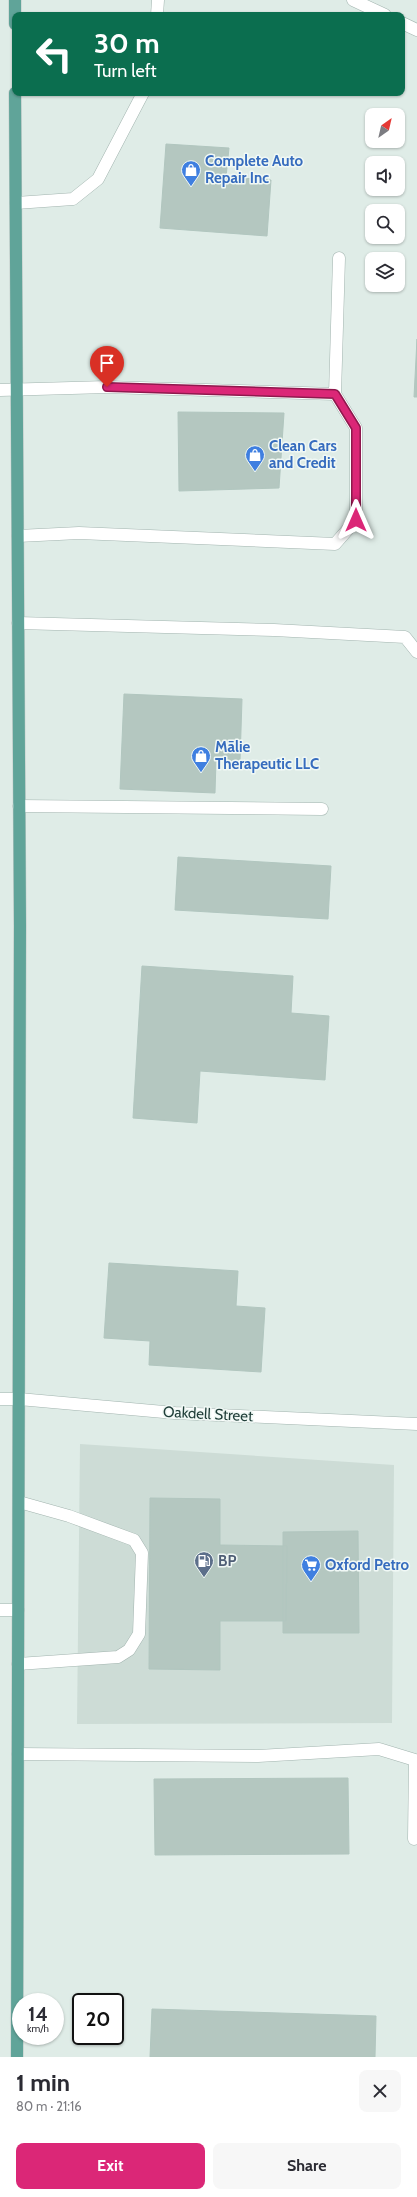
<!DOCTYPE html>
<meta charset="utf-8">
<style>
body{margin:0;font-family:Cabin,sans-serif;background:#f7f7f7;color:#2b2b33;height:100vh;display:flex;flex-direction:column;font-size:15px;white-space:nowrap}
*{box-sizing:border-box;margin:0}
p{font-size:13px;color:#7c7c81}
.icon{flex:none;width:22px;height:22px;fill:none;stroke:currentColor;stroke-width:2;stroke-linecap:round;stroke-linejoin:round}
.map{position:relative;height:2057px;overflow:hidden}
.details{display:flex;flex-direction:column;background:#fff;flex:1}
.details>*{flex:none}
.top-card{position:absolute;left:12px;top:12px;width:393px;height:84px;border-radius:8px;box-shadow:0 1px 3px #0004;background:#0b6e4f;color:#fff;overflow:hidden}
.needle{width:26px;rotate:34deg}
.fabs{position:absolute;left:365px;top:108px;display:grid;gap:8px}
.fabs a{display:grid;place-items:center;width:40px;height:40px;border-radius:8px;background:#fff;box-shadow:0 1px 3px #0004;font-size:20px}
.speed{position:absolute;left:12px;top:1993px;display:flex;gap:8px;font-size:20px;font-weight:700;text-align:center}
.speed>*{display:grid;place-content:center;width:52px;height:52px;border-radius:50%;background:#fff;box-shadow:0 1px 3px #0004;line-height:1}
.speed small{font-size:10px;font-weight:400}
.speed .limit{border:2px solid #111;border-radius:6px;background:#fff;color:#111}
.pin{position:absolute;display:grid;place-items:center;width:34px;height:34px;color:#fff;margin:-41px -17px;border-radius:50% 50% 50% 0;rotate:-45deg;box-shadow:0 0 4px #0007}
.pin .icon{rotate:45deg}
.me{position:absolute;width:44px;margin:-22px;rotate:0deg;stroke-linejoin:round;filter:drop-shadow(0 0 3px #0008)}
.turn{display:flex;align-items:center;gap:14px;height:84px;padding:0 16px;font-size:18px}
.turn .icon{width:52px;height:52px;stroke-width:2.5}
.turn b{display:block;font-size:28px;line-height:34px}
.round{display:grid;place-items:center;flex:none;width:42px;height:42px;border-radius:8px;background:#f7f7f7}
.overview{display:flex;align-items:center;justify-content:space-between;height:68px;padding:0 16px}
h1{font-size:24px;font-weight:800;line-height:30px}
.cta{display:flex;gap:8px;margin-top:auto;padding:8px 16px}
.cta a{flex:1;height:46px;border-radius:8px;background:#db2777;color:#fff;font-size:16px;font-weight:800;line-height:46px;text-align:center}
.cta a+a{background:#f7f7f7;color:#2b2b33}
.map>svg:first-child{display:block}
</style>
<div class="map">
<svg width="417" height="2057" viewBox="0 0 417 2057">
<rect width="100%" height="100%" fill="#dfece7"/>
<path fill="#cddcd6" d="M 80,1444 L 394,1465 L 392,1723 L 77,1724 Z"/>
<path fill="#b4c7c0" stroke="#b1c6bf" d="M 166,144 L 229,148 L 226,177 L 271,180 L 267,236 L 160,228 Z
M 417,339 L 417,397 L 414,397 Z
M 178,412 L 284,413 L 279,488 L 179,491 Z
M 124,694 L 242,699 L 240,761 L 216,760 L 215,793 L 120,789 Z
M 178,857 L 331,866 L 328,919 L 175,910 Z
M 142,966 L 293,976 L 291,1013 L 329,1016 L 325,1080 L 200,1071 L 197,1123 L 133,1118 Z
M 109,1263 L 238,1271 L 236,1306 L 265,1308 L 261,1372 L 149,1365 L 150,1341 L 104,1338 Z
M 150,1498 L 220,1499 L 220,1545 L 287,1546 L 286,1621 L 220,1621 L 220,1670 L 149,1669 Z
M 358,1531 L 359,1633 L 283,1633 L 283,1532 Z
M 348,1778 L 349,1854 L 155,1855 L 154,1779 Z
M 152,2009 L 376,2016 L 375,2057 L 150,2057 Z"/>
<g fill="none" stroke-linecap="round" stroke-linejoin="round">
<defs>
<path id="service" d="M 353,0 L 385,15
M 157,15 L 158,0
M 402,23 L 417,30
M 16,203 L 73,199 L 98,179 L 143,93
M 0,390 L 107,387 L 335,394 L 356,428 L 356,520 L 335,544 L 79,533 L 18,536
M 335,394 L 339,258
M 18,623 L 274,630 L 405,637 L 417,652
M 19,806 L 322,809
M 0,1610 L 18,1610
M 18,1664 L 118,1657 L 129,1650 L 139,1634 L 142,1553 L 134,1540 L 69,1516 L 19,1502
M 18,1754 L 258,1756 L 379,1749 L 415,1760 L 414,1839"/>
<path id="minor" d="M 0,1399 L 19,1399 L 175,1413 L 417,1424"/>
<path id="primary" d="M 15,0 L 15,24
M 15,93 L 20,925 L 17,2057"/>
</defs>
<use href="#service" stroke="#a2b4af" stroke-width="13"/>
<use href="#minor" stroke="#a2b4af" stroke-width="13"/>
<use href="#primary" stroke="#c0c9c7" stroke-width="13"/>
<use href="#service" stroke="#fff" stroke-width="12"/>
<use href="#minor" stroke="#fff" stroke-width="12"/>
<use href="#primary" stroke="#60a499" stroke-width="12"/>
</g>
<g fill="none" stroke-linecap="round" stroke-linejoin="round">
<defs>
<path id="route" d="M 107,387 L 335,394 L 356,428 L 356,520"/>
</defs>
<use href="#route" stroke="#8e194d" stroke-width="10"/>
<use href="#route" stroke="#db2777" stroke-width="7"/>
</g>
<defs>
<symbol id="shop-pin" viewBox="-11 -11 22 30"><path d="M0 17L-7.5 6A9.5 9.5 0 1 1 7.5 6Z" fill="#3f7fe0" stroke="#f0f8f5"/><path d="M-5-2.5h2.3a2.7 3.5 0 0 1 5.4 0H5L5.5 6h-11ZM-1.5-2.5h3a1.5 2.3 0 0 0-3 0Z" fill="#fff"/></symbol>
<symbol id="fuel-pin" viewBox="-11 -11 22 30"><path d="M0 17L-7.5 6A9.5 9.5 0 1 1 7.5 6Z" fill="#5c6f8a" stroke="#f0f8f5"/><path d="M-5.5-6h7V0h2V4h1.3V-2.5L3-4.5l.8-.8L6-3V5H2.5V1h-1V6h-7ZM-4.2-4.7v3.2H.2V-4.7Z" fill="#fff"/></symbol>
<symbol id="supermarket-pin" viewBox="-11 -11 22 30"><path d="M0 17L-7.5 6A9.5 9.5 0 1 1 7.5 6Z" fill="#3f7fe0" stroke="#f0f8f5"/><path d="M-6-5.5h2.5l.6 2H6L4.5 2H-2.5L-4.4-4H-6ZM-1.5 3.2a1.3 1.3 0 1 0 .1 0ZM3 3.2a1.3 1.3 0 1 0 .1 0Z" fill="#fff"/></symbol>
</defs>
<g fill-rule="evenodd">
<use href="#shop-pin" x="180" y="159" width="22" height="30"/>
<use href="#shop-pin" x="244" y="444" width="22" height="30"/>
<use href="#shop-pin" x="190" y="745" width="22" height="30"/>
<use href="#fuel-pin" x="193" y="1550" width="22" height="30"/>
<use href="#supermarket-pin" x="300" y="1554" width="22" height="30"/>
</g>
<g text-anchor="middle" stroke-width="3" stroke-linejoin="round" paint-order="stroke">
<g font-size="15" font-weight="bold" fill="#366cbe" stroke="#f0f8f5" text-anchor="start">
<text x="205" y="166">Complete Auto<tspan x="205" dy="17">Repair Inc</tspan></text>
<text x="269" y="451">Clean Cars<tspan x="269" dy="17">and Credit</tspan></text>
<text x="215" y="752">Mālie<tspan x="215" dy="17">Therapeutic LLC</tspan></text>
<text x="325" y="1570">Oxford Petro</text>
</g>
<g font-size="15" fill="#1f3d38" stroke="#f0f8f5">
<text transform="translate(208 1414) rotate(3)" y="5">Oakdell Street</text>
</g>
<g font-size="15" font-weight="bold" fill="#4e5e75" stroke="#f0f8f5" text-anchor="start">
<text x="218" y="1566">BP</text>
</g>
</g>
</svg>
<div class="fabs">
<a><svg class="needle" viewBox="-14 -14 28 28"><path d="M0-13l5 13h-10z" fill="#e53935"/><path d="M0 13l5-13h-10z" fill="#7c7c81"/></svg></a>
<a><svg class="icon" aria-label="sound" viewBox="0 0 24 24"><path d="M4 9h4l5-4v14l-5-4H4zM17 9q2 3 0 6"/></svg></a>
<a><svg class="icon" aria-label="search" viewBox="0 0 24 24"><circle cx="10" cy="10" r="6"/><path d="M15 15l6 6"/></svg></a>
<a><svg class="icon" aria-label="layers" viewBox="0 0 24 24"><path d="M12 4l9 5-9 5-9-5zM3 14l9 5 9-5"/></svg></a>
</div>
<div class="speed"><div>14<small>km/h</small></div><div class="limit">20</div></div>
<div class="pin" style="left:107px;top:387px;background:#d93025"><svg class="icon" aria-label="arrive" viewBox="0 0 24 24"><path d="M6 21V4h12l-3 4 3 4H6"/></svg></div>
<svg class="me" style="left:356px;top:520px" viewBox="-20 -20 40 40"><path d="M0-17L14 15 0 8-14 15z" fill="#db2777" stroke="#fff" stroke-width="4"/></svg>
<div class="top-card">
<div class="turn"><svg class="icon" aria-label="left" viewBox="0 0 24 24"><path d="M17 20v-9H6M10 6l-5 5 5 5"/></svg><div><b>30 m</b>Turn left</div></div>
</div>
</div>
<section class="details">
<div class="overview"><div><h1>1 min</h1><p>80 m · 21:16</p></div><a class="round"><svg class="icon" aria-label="close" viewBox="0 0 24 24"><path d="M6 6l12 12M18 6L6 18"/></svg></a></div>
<div class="cta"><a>Exit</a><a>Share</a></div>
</section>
